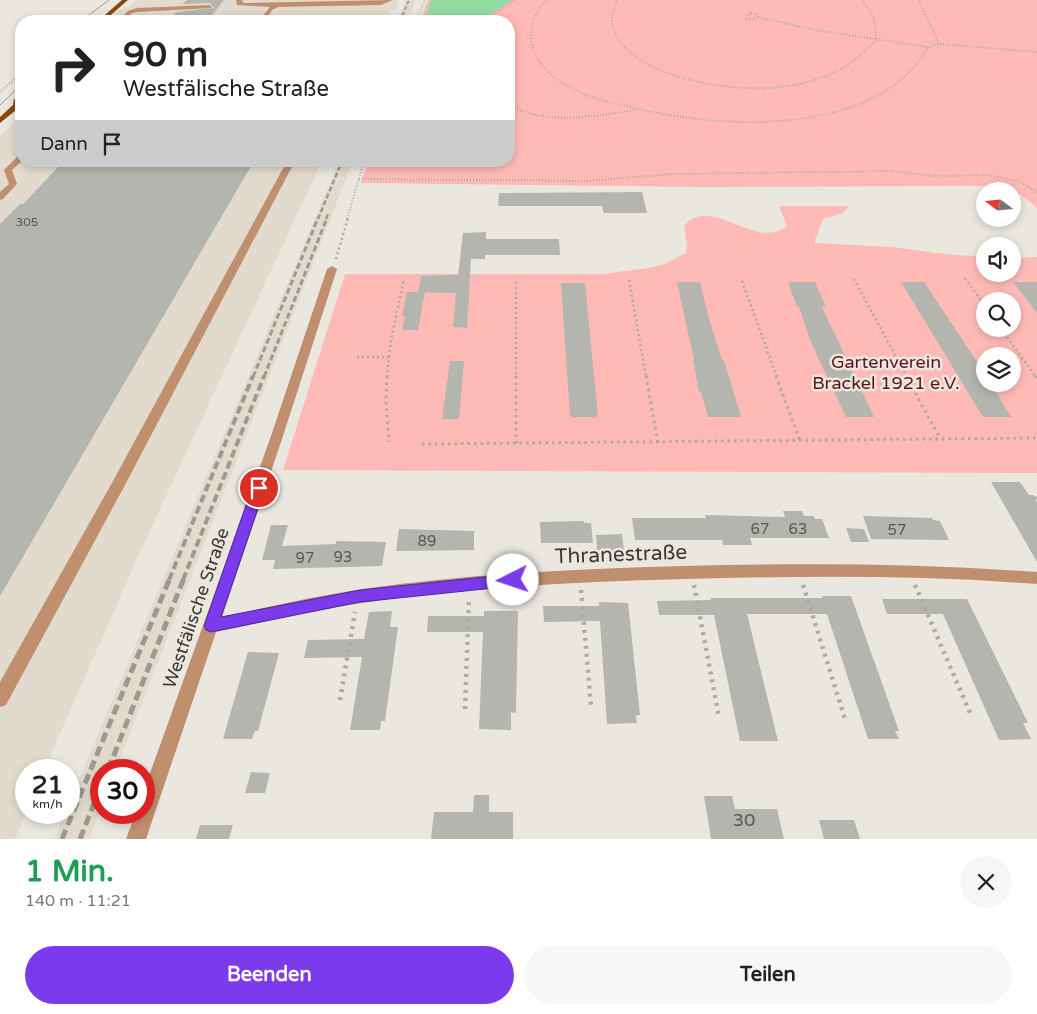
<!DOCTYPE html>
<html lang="de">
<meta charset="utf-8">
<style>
body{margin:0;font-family:"Varela Round",sans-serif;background:#f6f6f6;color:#222;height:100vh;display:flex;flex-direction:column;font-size:19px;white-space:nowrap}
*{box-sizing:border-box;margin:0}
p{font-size:16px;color:#767676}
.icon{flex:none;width:28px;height:28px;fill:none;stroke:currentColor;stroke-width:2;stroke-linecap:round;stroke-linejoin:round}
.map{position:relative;height:839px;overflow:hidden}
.panel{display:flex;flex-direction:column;background:#fff;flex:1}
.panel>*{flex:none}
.top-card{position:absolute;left:15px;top:15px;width:500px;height:152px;border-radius:20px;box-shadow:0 2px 8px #0003;background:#fff;color:#222;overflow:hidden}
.needle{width:32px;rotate:286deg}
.fabs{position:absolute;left:976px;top:182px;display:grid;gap:10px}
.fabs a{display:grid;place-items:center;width:45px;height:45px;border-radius:50%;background:#fff;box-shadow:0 2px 8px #0003;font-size:25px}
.speed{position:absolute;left:15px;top:759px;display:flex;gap:10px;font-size:25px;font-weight:700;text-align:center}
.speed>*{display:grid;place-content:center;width:65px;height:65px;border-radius:50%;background:#fff;box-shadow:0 2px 8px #0003;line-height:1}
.speed small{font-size:12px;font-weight:400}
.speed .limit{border:8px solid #d22;background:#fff;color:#111}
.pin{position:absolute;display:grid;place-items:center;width:42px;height:42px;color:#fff;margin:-21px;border:2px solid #fff;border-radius:50%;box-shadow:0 1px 5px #0007}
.me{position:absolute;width:55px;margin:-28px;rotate:266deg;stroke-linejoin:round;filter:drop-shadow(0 0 4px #0008)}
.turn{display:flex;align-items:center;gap:18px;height:105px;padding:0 25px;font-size:22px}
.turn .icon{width:65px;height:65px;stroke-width:2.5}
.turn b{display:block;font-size:35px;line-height:42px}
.then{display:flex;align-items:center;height:48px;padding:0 25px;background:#0003;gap:10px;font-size:19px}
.round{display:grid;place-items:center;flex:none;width:52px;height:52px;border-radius:26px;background:#f6f6f6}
.head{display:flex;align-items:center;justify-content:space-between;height:85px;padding:0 25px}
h1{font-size:30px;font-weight:700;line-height:38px;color:#1e9e55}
.primary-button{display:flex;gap:10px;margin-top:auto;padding:10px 25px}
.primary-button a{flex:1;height:58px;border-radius:30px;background:#7c3aed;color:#fff;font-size:20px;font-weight:700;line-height:58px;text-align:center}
.primary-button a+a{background:#f6f6f6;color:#222}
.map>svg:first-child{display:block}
</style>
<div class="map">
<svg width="1037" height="839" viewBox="0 0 1037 839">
<rect width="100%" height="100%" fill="#eae7df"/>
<path fill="#e2dbcd" d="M 136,0 L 398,0 L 396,10 L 391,10 L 387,21 L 107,21 L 123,7 L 128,7 Z
M 406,0 L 416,0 L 408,21 L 397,21 Z
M 21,114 L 21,161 L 322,161 L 141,550 L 44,770 L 26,770 L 26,812 L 15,839 L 0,839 L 0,136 L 18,120 L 14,119 Z
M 339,161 L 353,161 L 116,770 L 101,770 L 101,808 L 89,839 L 54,839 L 65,813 L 69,812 L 69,803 Z"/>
<path fill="#ffbab6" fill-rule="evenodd" d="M 428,0 L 1037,0 L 1037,208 C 1019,191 1010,189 986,186 L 704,187 L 361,183 L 368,161 L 509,161 L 509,21 L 420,21 Z
M 779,206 L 849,206 L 843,213 L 823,219 L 814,243 L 892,247 L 944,254 L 985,257 L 985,274 L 1012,274 L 1013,258 L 1037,257 L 1037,473 L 283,470 L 345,274 L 602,274 L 648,268 L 665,264 L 686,253 L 687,246 L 684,226 C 712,193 755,252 787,226 ZM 985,301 L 1012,301 L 1012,329 L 985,329 ZM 985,356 L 1012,356 L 1012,384 L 985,384 Z"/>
<path fill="#92dba3" d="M 431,0 L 512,0 L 480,21 L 423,21 Z"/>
<path fill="#b3b5ae" d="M 187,0 L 224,0 L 207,21 L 168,21 L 176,12 L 214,8 L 210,3 L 183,4 Z
M 64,161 L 254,161 L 0,596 L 0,224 L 20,204 L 23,204 Z
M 642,192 L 647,213 L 604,213 L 602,206 L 498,206 L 499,193 Z
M 486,232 L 486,239 L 559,239 L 560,255 L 485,255 L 485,259 L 471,259 L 467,328 L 453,327 L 456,293 L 418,292 L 421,276 L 458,275 L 463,233 Z
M 677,282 L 700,282 L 709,319 L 722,360 L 724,360 L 741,417 L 708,417 L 701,392 L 699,392 L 693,360 L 694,360 Z
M 788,282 L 815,282 L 826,307 L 822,307 L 874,417 L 846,417 L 810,340 L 799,307 L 797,307 Z
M 901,282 L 924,282 L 985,374 L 985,384 L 991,384 L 1011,417 L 983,417 Z
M 1013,282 L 1037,282 L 1037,313 Z
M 561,283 L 585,283 L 598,417 L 570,417 Z
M 407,292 L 425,292 L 418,330 L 402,330 L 405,316 L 402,316 Z
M 450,361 L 464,361 L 459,419 L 442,419 Z
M 991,482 L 1020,482 L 1029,495 L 1033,495 L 1037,503 L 1037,562 Z
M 783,511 L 802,511 L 804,516 L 814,516 L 815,519 L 822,519 L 829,538 L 750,538 L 752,545 L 723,545 L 722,540 L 635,540 L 632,518 L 706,518 L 705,515 L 785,517 Z
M 863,516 L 932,518 L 933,520 L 940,521 L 949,540 L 871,539 Z
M 584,521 L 584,523 L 591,523 L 593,543 L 541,543 L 540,522 Z
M 271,525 L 288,525 L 282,546 L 336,544 L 336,541 L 386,542 L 382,566 L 273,569 L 275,560 L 262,560 Z
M 846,528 L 864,529 L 869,542 L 851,542 Z
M 399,529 L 474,531 L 474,550 L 396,551 Z
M 622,534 L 624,551 L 597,551 L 596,535 Z
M 822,596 L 851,596 L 899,731 L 895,731 L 899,739 L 868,739 L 827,614 L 747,614 L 778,741 L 740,741 L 714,615 L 659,615 L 657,601 L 711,600 L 711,598 L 823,598 Z
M 882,599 L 967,599 L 1028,723 L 1023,723 L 1031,739 L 999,740 L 943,614 L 887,614 Z
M 599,602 L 628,603 L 640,715 L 636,715 L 637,723 L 607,724 L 600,621 L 544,622 L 543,606 L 599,606 Z
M 392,611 L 390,627 L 398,627 L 385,721 L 381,721 L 380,730 L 350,730 L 362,657 L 304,658 L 308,640 L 364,639 L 369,612 Z
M 484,611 L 518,611 L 516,713 L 511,712 L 511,730 L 479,729 L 483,632 L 427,632 L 428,616 L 484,616 Z
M 248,652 L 279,653 L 258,731 L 255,731 L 252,739 L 223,739 Z
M 251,772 L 270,773 L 265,793 L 245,793 Z
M 474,795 L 489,795 L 489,812 L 513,812 L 513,839 L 431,839 L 434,812 L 473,812 Z
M 704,796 L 732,796 L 735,809 L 777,809 L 784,839 L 711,839 Z
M 819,820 L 854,820 L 860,839 L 824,839 Z
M 200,825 L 233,825 L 229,839 L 196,839 Z"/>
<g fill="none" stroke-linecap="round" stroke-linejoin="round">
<path stroke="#acaaa3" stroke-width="2" stroke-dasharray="1 2" stroke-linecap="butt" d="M 546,0 C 512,40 540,75 581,93 C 601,101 622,105 643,110 C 728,129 879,136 928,47 L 939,44 L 1037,52
M 617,0 C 615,7 611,16 612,22 C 618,70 709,88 748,88 C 773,89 800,86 823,77 C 844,70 861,56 876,40 L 874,18 L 862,0
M 919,0 L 939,44
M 751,13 L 757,14 L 758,17 L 750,20 L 745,19 Z
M 758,17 L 815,30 L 928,47
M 416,21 L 425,0
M 483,21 L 515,0
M 0,92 L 21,73
M 509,105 C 549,126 594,116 636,110
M 359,179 L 587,181 L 673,174 L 892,171 L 934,176 L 989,175 L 1020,182 L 1037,192
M 347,219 L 364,161"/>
<path stroke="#acaaa3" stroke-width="2.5" stroke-dasharray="2 3" stroke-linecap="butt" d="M 336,259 L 348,218
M 965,278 L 985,306
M 854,279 L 907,377
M 629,280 L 646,377
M 742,281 L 777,377
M 516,282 L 516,377
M 1001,329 L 1036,377
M 357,357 L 389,357
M 387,377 L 391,340 L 404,280"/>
<path stroke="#acaaa3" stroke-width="3" stroke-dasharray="2.5 4" stroke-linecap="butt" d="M 387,376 L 386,401 L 389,442
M 516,376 L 516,444
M 646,376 L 658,443
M 776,376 L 800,441
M 906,376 L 940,438
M 1035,376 L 1037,378
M 422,444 L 1037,438
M 1034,498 L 1037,498"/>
<path stroke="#acaaa3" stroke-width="4.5" stroke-dasharray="3 5" stroke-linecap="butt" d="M 694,585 L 719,717
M 803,585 L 845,719
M 915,585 L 971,715
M 581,590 L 591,706
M 340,700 L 355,612
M 465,709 L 469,597"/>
<path fill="#c08f6e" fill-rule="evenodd" d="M 236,0 L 242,0 L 243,3 L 393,0 L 381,5 L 278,7 L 272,10 L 265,21 L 259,21 L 270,7 L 237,5 Z
M 210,5 L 212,8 L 137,12 L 132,13 L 123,21 L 117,21 L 128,11 L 137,8 Z
M 18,156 L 21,156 L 22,161 L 12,170 L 17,184 L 3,199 L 0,200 L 0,192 L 9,184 L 4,170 Z
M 287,161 L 295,161 L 125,485 L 6,705 L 0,707 L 0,682 L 113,481 Z
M 332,266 L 337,269 L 283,436 L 222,617 C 269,607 315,596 363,589 C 469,574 576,569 683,566 C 801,563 919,563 1037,572 L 1037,584 C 920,575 802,576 685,579 C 577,582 469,587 363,603 C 313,610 265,622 216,632 L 146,839 L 126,839 L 136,812 L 144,812 L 144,790 L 271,436 L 327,269 Z"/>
<path fill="#8c480b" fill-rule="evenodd" d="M 122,0 L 128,0 L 104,21 L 98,21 Z
M 14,99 L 20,99 L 21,106 L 0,123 L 0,117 L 13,105 Z"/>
<path stroke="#9c9993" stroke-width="1" d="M 81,21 L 109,0
M 0,105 L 21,85"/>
<path stroke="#9c9993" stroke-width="2" stroke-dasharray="4 2" stroke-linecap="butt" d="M 400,21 L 409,0"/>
<path stroke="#9c9993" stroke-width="2.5" stroke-dasharray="5 2.5" stroke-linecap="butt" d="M 318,219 L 342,161
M 326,219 L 329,212"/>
<path stroke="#9c9993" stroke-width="3" stroke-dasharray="6 3" stroke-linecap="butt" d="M 253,377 L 318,218
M 264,377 L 327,218"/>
<path stroke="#9c9993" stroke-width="4" stroke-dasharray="8 4" stroke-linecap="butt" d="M 169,580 L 253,376
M 183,580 L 264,376"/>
<path stroke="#9c9993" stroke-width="5" stroke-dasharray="10 5" stroke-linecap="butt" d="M 108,770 L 184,578
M 62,839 L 170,578
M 80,839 L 101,786"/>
</g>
<path fill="#7c3aed" stroke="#51269a" d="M 259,483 L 263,484 L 265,488 L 221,617 L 360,590 L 513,574 L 518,576 L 520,580 L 518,585 L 513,586 L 360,602 L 211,632 L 206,630 L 204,626 L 252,488 L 254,484 Z"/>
<g text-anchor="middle" stroke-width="5" stroke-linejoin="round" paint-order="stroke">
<g font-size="12" fill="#5a5955">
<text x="27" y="226">305</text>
</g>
<g font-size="15" fill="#5a5955">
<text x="760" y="534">67</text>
<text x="798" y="534">63</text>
<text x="897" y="535">57</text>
<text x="427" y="546">89</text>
<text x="343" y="562">93</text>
<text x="305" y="563">97</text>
</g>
<g font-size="18" fill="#5f1217" stroke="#eae7df">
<text x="886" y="368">Gartenverein<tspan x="886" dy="21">Brackel 1921 e.V.</tspan></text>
</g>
<g font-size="18" fill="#3c3a37" stroke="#eae7df">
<text transform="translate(196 608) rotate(-71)" y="6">Westfälische Straße</text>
</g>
<g font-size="18" fill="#5a5955">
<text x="744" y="826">30</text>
</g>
<g font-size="21" fill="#3c3a37" stroke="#eae7df">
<text transform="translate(621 554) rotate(-2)" y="7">Thranestraße</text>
</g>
</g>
</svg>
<div class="fabs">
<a><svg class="needle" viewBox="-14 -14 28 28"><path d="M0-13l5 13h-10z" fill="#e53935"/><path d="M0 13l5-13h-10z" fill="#767676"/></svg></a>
<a><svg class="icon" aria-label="sound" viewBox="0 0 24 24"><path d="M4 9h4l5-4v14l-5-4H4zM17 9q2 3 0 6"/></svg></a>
<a><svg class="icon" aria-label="search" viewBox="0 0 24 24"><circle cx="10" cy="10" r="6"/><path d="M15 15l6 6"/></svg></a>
<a><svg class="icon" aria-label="layers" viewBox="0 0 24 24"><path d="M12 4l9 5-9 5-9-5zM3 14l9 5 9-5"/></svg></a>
</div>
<div class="speed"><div>21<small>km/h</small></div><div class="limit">30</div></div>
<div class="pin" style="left:259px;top:488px;background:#d93025"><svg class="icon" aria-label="arrive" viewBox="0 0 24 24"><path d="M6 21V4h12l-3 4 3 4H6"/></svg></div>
<svg class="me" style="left:513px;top:580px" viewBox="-20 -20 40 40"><circle r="19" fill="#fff"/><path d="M0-13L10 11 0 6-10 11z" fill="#7c3aed"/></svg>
<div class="top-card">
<div class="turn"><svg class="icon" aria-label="right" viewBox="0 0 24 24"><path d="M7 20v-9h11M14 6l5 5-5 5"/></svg><div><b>90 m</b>Westfälische Straße</div></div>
<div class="then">Dann<svg class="icon" aria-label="arrive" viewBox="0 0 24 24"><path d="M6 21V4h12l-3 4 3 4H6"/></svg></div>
</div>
</div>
<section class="panel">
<div class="head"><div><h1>1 Min.</h1><p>140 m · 11:21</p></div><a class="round"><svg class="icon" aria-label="close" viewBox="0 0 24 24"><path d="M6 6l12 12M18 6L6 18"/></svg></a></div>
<div class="primary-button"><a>Beenden</a><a>Teilen</a></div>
</section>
